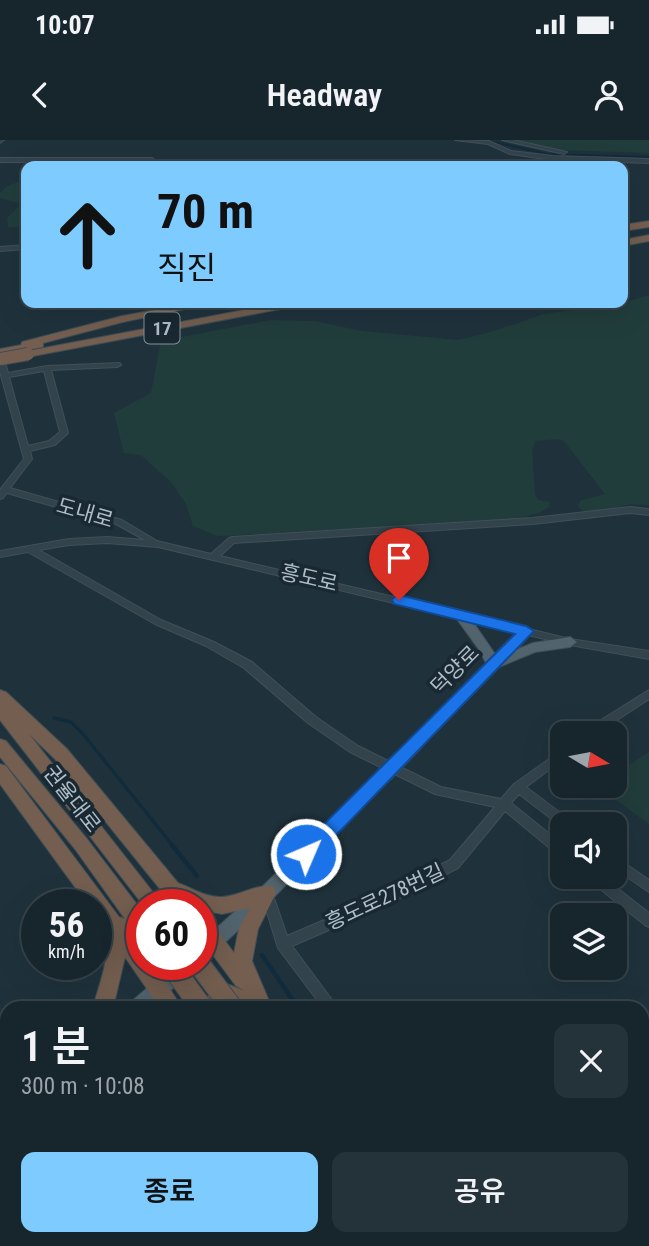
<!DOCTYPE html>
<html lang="ko">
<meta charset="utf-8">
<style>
body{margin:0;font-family:"Roboto Condensed","Noto Sans KR",sans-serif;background:#243239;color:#f1f3f6;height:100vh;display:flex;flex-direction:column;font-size:26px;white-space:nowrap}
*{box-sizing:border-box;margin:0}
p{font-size:23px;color:#9ea5aa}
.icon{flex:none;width:38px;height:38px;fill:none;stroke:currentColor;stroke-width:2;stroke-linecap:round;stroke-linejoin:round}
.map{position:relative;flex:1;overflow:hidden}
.details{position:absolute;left:0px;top:861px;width:649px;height:245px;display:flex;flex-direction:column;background:#17262d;border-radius:21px 21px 0 0;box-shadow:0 7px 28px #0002,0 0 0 2px #364349}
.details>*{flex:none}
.banner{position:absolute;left:21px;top:21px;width:607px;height:147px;border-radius:14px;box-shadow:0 7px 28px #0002,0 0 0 2px #364349;background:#7dcbff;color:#111;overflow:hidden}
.needle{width:46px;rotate:100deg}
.controls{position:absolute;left:550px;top:581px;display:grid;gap:14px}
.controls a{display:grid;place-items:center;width:77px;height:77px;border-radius:14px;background:#17262d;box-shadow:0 7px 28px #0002,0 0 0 2px #364349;font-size:35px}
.speed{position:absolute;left:21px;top:749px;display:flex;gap:14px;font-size:35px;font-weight:700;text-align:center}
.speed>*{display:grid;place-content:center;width:91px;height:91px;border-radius:50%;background:#17262d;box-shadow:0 7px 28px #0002,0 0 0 2px #364349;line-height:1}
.speed small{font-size:18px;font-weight:400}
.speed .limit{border:10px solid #d22;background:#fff;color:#111}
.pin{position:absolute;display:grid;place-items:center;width:60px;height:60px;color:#fff;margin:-72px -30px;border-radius:50% 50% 50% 0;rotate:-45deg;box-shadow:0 0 7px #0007}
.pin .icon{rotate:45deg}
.me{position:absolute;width:77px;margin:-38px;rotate:45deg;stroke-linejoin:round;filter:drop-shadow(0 0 5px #0008)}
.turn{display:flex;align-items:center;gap:24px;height:147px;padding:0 21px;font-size:32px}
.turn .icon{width:91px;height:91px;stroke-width:2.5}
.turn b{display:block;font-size:49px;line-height:60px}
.round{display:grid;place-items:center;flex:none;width:74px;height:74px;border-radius:14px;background:#243239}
.headline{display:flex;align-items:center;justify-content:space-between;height:119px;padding:0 21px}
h1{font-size:42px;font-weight:600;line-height:52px}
.cta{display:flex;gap:14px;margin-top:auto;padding:14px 21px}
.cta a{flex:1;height:80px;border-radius:14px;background:#7dcbff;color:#111;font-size:28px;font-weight:600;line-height:80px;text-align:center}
.cta a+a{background:#243239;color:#f1f3f6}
.status{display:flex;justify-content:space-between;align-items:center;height:49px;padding:0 35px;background:#17262d;direction:ltr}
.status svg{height:19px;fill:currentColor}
header{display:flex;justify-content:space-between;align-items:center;height:91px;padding:0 21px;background:#17262d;font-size:32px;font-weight:600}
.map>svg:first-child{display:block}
</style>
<div class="status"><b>10:07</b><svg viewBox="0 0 49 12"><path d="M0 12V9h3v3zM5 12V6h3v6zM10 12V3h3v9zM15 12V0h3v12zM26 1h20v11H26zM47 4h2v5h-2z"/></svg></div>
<header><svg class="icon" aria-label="back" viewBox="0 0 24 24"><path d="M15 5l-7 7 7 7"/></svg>Headway<svg class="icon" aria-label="person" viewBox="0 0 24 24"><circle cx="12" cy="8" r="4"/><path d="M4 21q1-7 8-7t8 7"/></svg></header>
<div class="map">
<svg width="649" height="1106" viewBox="0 0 649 1106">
<rect width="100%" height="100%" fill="#1f323c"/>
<path fill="#213d3b" d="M 509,0 L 649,0 L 649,13 L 558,10 Z
M 26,39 L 26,87 L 8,87 L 7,78 L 21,64 L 0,58 L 0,53 L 7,46 Z
M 649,155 L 649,365 C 642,365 633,364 626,365 C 610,368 592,380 578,367 L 580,361 L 605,354 L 564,301 L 557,299 L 535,301 L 532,312 L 535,355 L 538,360 L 549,362 L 549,367 L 539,373 L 510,380 L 218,396 L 193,386 L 186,364 L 171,342 L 141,315 L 124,313 L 114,273 L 151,253 L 161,201 L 271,180 L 316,181 L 362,191 L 458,200 L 491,192 L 544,174 L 623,163 Z
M 649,612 L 649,684 L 597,646 L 614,646 L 614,635 Z"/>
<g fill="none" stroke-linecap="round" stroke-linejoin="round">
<path stroke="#122b3b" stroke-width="2" d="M 486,0 L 547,14 L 649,17"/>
<path stroke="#122b3b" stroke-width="3.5" d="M 54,578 L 71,582 L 83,594 L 174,707"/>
<path stroke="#122b3b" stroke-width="4.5" d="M 172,705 L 197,736
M 262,815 L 298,868
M 479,1099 L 485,1106"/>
</g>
<path fill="#445965" stroke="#546975" stroke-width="2" d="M 7,1064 L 7,1099 L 231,1099 L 237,1106 L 0,1106 L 0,1071 Z"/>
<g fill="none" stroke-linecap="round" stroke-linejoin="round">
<defs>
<path id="minor" d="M 0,0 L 4,0 L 0,3 Z
M 455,0 L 489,1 L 511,11 L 553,16 L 649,19 L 649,23 L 553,20 L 510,14 L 488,4 Z
M 502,0 L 513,0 L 567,12 L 564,14 Z
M 0,18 L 152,18 L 155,20 L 152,22 L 0,22 Z
M 26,105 L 26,109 L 0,111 L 0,107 Z
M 0,217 L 4,219 L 8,233 L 47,226 L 120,223 L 121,225 L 117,227 L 51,230 L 68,293 L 55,305 L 30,311 L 32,319 L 10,348 L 122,380 L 157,401 L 211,414 L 229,398 L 232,397 L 533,378 L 630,367 L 649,369 L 649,375 L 630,373 L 533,384 L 234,403 L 220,416 L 394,457 L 394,425 L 399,422 L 404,425 L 404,459 L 570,499 L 649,511 L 649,519 L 570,505 L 158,407 L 107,403 L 69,405 L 39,410 L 161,480 L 214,502 L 252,522 L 316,577 L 358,606 L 441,647 L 501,659 L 514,644 L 562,610 L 562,620 L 526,647 L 571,681 L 573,684 L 562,684 L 562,687 L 519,654 L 511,663 L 562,704 L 562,716 L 558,715 L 505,671 L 458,728 L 386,765 L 292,806 L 338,868 L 323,868 L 278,808 L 261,753 L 263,749 L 267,748 L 271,749 L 287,796 L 378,757 L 450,720 L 495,667 L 435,654 L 350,612 L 308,583 L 244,528 L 206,506 L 155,484 L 28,412 L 0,417 L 0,411 L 69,399 L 107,397 L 145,400 L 116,384 L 7,353 L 3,358 L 0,359 L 0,350 L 24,319 L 0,232 ZM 44,231 L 60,292 L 49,301 L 28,306 L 9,237 Z
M 649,550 L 649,559 L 597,593 L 584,593 L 585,590 Z
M 614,716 L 649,740 L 649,752 L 614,728 Z
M 588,737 L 603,737 L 649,773 L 649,787 L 645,785 L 590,741 Z
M 497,1099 L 515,1099 L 518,1106 L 500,1106 Z"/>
<path id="major" d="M 461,471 L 466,472 L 495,514 L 521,488 L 526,486 L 533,491 L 516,510 L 533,503 L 570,497 L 577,502 L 570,507 L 535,512 L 499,527 L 422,606 L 412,606 L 410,602 L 412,598 L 486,523 L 480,511 L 454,475 Z
M 383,631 L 388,633 L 391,637 L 388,641 L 273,758 L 207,819 L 201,821 L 201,802 L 261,748 L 378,633 Z
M 175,824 L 197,824 L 194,830 L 150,868 L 128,868 L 131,862 Z
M 7,969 L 7,992 L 0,995 L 0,972 Z"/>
<path id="highway" d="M 649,81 L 649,87 L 623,91 L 623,85 Z
M 649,95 L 649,101 L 623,106 L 623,100 Z
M 194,163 L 214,163 L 123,182 L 43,203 L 43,207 L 0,215 L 0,209 L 21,205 L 22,202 L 122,176 Z
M 281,163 L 301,163 L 296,166 L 28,217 L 23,214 L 28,211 Z
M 0,550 L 6,552 L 67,609 L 178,743 C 192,748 205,757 220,757 C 237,758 258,742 274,747 L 276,753 L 258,789 L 252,821 L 272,868 L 241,868 L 229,863 L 223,868 L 197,868 L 200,861 L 227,844 L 245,851 L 236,846 L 201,799 L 201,776 L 208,778 L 234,813 L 239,788 L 250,768 L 222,774 L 201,770 L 201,765 L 173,765 L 55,619 L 29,594 L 163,765 L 143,765 L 0,580 Z
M 0,599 L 6,601 L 87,699 L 142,771 L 142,824 L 154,824 L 182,868 L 160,868 L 125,817 L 113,868 L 93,868 C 97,851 106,830 106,813 C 106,796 96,781 96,765 L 88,765 L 0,644 L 0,624 L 6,626 L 119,777 L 125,779 L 75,709 L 0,617 Z
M 314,1099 L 340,1099 L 343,1106 L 317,1106 Z
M 355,1099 L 381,1099 L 384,1106 L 358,1106 Z
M 390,1099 L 416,1099 L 419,1106 L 393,1106 Z
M 420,1099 L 447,1099 L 450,1106 L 423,1106 Z"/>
</defs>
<use href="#minor" stroke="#404f59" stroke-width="2"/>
<use href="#major" stroke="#404f59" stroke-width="2"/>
<use href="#highway" stroke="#3e4e57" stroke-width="2"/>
<use href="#minor" fill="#33434c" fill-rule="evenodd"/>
<use href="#major" fill="#51636d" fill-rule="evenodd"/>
<use href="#highway" fill="#735e4f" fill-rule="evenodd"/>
<defs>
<path id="major-bridge" d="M 383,637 L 417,602"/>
<path id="highway-bridge-far1" d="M 0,219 L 28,214"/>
<path id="highway-bridge" d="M 170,824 L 202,868
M 199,824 L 232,868"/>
</defs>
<use href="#major-bridge" stroke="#404f59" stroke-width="16" stroke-linecap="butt"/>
<use href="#highway-bridge-far1" stroke="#3e4e57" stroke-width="14" stroke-linecap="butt"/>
<use href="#highway-bridge" stroke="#3e4e57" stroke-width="23" stroke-linecap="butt"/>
<use href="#major-bridge" stroke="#51636d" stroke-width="14"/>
<use href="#highway-bridge-far1" stroke="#735e4f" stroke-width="12"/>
<use href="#highway-bridge" stroke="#735e4f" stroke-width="21"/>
</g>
<path fill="#1a73e8" stroke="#114b97" stroke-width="2" d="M 399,455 L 526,486 L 534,491 L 313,719 L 306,721 L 300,719 L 297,714 L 300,708 L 515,494 L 394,464 L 392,460 L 394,457 Z"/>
<g text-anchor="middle" stroke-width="7" stroke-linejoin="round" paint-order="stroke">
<rect fill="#192831" stroke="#81919b" stroke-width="2" x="144.5" y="172.5" width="35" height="31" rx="5"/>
<g font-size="19" font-weight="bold" fill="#aebec9">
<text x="162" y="195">17</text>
</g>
<g font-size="21" fill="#aebec9" stroke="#192831">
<text transform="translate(85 373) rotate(16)" y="7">도내로</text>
<text transform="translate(309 438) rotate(13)" y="7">흥도로</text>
<text transform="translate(455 530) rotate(-45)" y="7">덕양로</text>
<text transform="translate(72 659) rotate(52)" y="7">권율대로</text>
<text transform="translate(385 757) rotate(-25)" y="7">흥도로278번길</text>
</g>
</g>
</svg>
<div class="controls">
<a><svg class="needle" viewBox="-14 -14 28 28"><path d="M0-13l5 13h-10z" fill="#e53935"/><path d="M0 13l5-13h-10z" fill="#9ea5aa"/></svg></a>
<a><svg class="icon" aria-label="sound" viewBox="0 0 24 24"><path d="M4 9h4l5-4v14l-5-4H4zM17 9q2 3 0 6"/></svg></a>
<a><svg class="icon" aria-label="layers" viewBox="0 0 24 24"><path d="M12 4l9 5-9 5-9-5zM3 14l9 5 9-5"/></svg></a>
</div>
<div class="speed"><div>56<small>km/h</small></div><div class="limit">60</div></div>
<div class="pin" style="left:399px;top:460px;background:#d93025"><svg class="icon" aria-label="arrive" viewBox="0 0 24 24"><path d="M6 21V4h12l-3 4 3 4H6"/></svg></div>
<svg class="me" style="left:306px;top:714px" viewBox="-20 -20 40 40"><circle r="17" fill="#1a73e8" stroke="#fff" stroke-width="3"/><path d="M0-11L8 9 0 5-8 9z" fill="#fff"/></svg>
<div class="banner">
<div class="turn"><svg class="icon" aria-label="ahead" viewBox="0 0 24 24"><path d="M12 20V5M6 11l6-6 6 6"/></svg><div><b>70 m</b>직진</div></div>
</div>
<section class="details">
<div class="headline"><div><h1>1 분</h1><p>300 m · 10:08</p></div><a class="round"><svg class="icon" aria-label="close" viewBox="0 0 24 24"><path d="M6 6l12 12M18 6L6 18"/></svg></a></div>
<div class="cta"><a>종료</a><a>공유</a></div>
</section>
</div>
